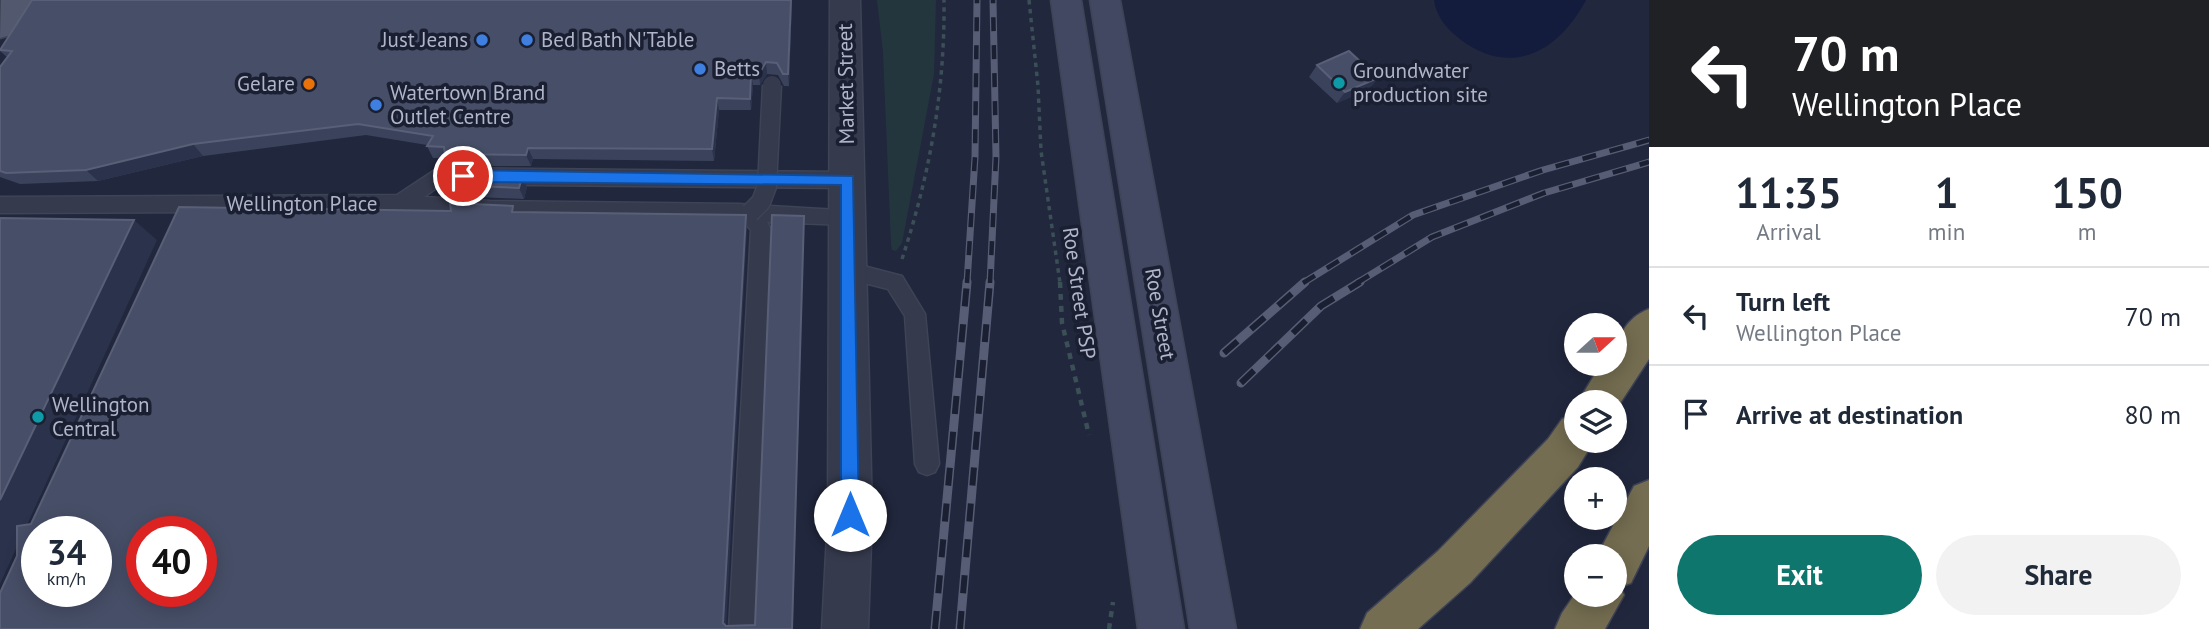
<!DOCTYPE html>
<meta charset="utf-8">
<style>
body{margin:0;font-family:"PT Sans",sans-serif;background:#f2f2f3;color:#1f2937;height:100vh;display:flex;flex-direction:column;font-size:26px;white-space:nowrap}
*{box-sizing:border-box;margin:0}
p{font-size:23px;color:#747a83}
.icon{flex:none;width:38px;height:38px;fill:none;stroke:currentColor;stroke-width:2;stroke-linecap:round;stroke-linejoin:round}
.map{position:relative;flex:1;overflow:hidden}
.panel{display:flex;flex-direction:column;background:#fff;width:560px}
.panel>*{flex:none}
.banner{background:#202124;color:#fff;overflow:hidden}
.needle{width:46px;rotate:69deg}
.controls{position:absolute;left:1564px;top:313px;display:grid;gap:14px}
.controls a{display:grid;place-items:center;width:63px;height:63px;border-radius:50%;background:#fff;box-shadow:0 4px 18px #0003;font-size:35px}
.speed{position:absolute;left:21px;top:516px;display:flex;gap:14px;font-size:35px;font-weight:700;text-align:center}
.speed>*{display:grid;place-content:center;width:91px;height:91px;border-radius:50%;background:#fff;box-shadow:0 4px 18px #0003;line-height:1}
.speed small{font-size:18px;font-weight:400}
.speed .limit{border:10px solid #d22;background:#fff;color:#111}
.pin{position:absolute;display:grid;place-items:center;width:60px;height:60px;color:#fff;margin:-30px;border:4px solid #fff;border-radius:50%;box-shadow:0 2px 7px #0007}
.me{position:absolute;width:77px;margin:-38px;rotate:0deg;stroke-linejoin:round;filter:drop-shadow(0 0 5px #0008)}
.turn{display:flex;align-items:center;gap:24px;height:147px;padding:0 28px;font-size:32px}
.turn .icon{width:91px;height:91px;stroke-width:2.5}
.turn b{display:block;font-size:49px;line-height:60px}
.eta{display:flex;justify-content:space-evenly;align-items:center;height:119px;text-align:center}
.eta b{font-size:42px;font-weight:700;line-height:49px}
.cta{display:flex;gap:14px;margin-top:auto;padding:14px 28px}
.cta a{flex:1;height:80px;border-radius:42px;background:#0f766e;color:#fff;font-size:28px;font-weight:700;line-height:80px;text-align:center}
.cta a+a{background:#f2f2f3;color:#1f2937}
ul{padding:0;list-style:none}
li{display:flex;align-items:center;gap:21px;height:98px;padding:0 28px;border-top:2px solid #e0e1e3}
li div{flex:1}
li b{display:block;font-size:26px}
li em{font-style:normal}
main{display:flex;flex:1;min-height:0}
.map>svg:first-child{display:block}
</style>
<main>
<div class="map">
<svg width="1649" height="629" viewBox="0 0 1649 629">
<rect width="100%" height="100%" fill="#21273d"/>
<path fill="#23363e" d="M 877,0 L 936,0 L 934,74 L 902,243 L 896,251 L 892,250 L 891,244 L 883,52 Z"/>
<path fill="#131c3c" d="M 1434,0 L 1586,0 C 1559,51 1512,78 1461,40 C 1448,30 1436,17 1434,0 Z"/>
<g fill="none" stroke-linecap="round" stroke-linejoin="round">
<defs>
<path id="service" d="M 438,168 L 848,172 L 855,175 L 858,180 L 855,185 L 848,188 L 442,184 L 424,197 L 490,201 L 739,204 L 855,211 L 858,217 L 855,223 L 848,225 L 767,222 L 771,230 L 755,629 L 729,629 L 751,230 L 743,221 L 490,217 L 401,211 L 0,213 L 0,197 L 397,195 Z
M 848,262 L 902,276 L 925,314 L 939,464 L 935,472 L 927,475 L 919,472 L 915,464 L 905,316 L 888,289 L 841,277 L 838,271 L 841,265 Z"/>
<path id="tertiary" d="M 830,0 L 860,0 L 872,515 L 868,629 L 822,629 L 828,515 Z"/>
<path id="secondary" d="M 1051,0 L 1081,0 L 1184,629 L 1138,629 Z
M 1090,0 L 1120,0 L 1236,629 L 1190,629 Z"/>
<path id="primary" d="M 1,0 L 32,0 L 11,35 L 0,38 Z"/>
<path id="motorway" d="M 1649,309 L 1649,359 L 1615,411 L 1615,402 L 1578,402 L 1601,364 L 1615,364 C 1615,340 1625,318 1649,309 Z
M 1577,414 L 1577,441 L 1594,441 L 1578,467 L 1470,583 L 1418,629 L 1360,629 L 1367,613 L 1438,551 L 1548,439 L 1562,419 Z
M 1649,480 L 1649,546 L 1631,583 L 1620,587 L 1624,595 L 1605,629 L 1555,629 L 1562,613 L 1577,591 L 1577,595 L 1615,595 L 1615,556 L 1597,556 L 1634,486 Z"/>
</defs>
<use href="#service" stroke="#3e4356" stroke-width="3"/>
<use href="#tertiary" stroke="#3e4356" stroke-width="3"/>
<use href="#secondary" stroke="#3e4356" stroke-width="3"/>
<use href="#primary" stroke="#3e4356" stroke-width="3"/>
<use href="#motorway" stroke="#3d4255" stroke-width="3"/>
<path stroke="#3b4f57" stroke-width="3.5" stroke-dasharray="4.5 4.5" stroke-linecap="butt" d="M 1029,0 L 1038,86 L 1041,151 L 1060,283
M 902,259 C 930,174 945,90 944,0"/>
<path stroke="#3b4f57" stroke-width="4.5" stroke-dasharray="6 6" stroke-linecap="butt" d="M 1060,282 L 1062,323 L 1089,435
M 1109,629 L 1113,602"/>
<use href="#service" fill="#353a4d" fill-rule="evenodd"/>
<use href="#tertiary" fill="#353a4d" fill-rule="evenodd"/>
<use href="#secondary" fill="#424861" fill-rule="evenodd"/>
<use href="#primary" fill="#52596e" fill-rule="evenodd"/>
<use href="#motorway" fill="#746d51" fill-rule="evenodd"/>
<defs>
<path id="rail-far1" d="M 967,283 L 975,157 L 977,0
M 990,283 L 996,157 L 993,0
M 1303,283 L 1413,215 L 1543,170 L 1649,140
M 1357,283 L 1432,237 L 1544,193 L 1649,162"/>
<path id="rail" d="M 1224,353 L 1305,282
M 1241,383 L 1321,306 L 1360,282
M 935,629 L 967,282
M 960,629 L 990,282"/>
</defs>
<use href="#rail-far1" stroke="#565d75" stroke-width="7"/>
<use href="#rail" stroke="#565d75" stroke-width="9"/>
<use href="#rail-far1" stroke="#1a1f32" stroke-width="4.5" stroke-dasharray="14" stroke-linecap="butt"/>
<use href="#rail" stroke="#1a1f32" stroke-width="6" stroke-dasharray="18" stroke-linecap="butt"/>
<defs>
<path id="service-bridge" d="M 750,213 L 761,202 L 767,186 L 772,85"/>
</defs>
<use href="#service-bridge" stroke="#3e4356" stroke-width="21" stroke-linecap="butt"/>
<use href="#service-bridge" stroke="#353a4d" stroke-width="18"/>
</g>
<path fill="#3b435c" d="M 792,0 L 789,86 L 784,86 L 778,75 L 767,74 L 760,85 L 753,85 L 751,110 L 719,110 L 714,161 L 533,159 L 531,166 L 451,166 L 447,158 L 433,158 L 427,146 L 427,145 L 366,135 L 203,156 L 98,181 L 20,184 L 0,177 L 0,67 L 7,57 L 0,51 Z
M 1317,65 L 1378,78 L 1369,89 L 1337,103 L 1309,77 Z
M 522,177 L 527,187 L 524,199 L 456,196 L 450,185 Z"/>
<path fill="#2b324b" d="M 791,0 L 792,0 L 789,86 L 788,74 Z
M 766,62 L 767,74 L 760,85 L 759,74 Z
M 751,74 L 753,85 L 751,110 L 750,99 Z
M 1378,78 L 1369,89 L 1337,103 L 1345,92 Z
M 717,98 L 719,110 L 714,161 L 712,149 Z
M 193,144 L 203,156 L 98,181 L 86,170 Z
M 528,148 L 533,159 L 531,166 L 526,155 Z
M 522,177 L 527,187 L 524,199 L 519,188 Z
M 746,215 L 747,229 L 726,629 L 723,623 Z
M 804,216 L 793,629 L 792,629 Z
M 134,220 L 157,240 L 0,584 L 0,500 Z"/>
<path fill="#474f68" stroke="#585f77" stroke-width="2" fill-rule="evenodd" d="M 32,0 L 791,0 L 788,74 L 783,74 L 777,63 L 766,62 L 759,74 L 751,74 L 750,99 L 717,98 L 712,149 L 528,148 L 526,155 L 445,154 L 444,147 L 427,146 L 433,136 L 358,124 L 193,144 L 86,170 L 6,173 L 0,171 L 0,67 L 12,51 L 0,50 Z
M 1349,51 L 1378,78 L 1345,92 L 1317,65 Z
M 448,176 L 522,177 L 519,188 L 450,185 Z
M 450,203 L 513,206 L 512,212 L 746,215 L 723,623 L 726,626 L 755,625 L 772,215 L 804,216 L 792,629 L 0,629 L 0,593 L 17,556 L 17,526 L 31,524 L 179,207 L 451,211 ZM 37,532 L 96,532 L 96,592 L 37,592 ZM 142,532 L 201,532 L 201,592 L 142,592 Z
M 0,218 L 134,220 L 0,500 Z"/>
<path fill="#1a73e8" stroke="#114b97" stroke-width="2" d="M 463,170 L 853,176 L 859,515 L 856,522 L 850,524 L 844,522 L 841,515 L 841,185 L 463,182 L 455,176 Z"/>
<g fill="#3f7fe0" stroke="#1a1f32" stroke-width="2.5">
<circle cx="482" cy="40" r="7"/>
<circle cx="527" cy="40" r="7"/>
<circle cx="700" cy="69" r="7"/>
<circle cx="376" cy="105" r="7"/>
</g>
<g fill="#0f9aa8" stroke="#1a1f32" stroke-width="2.5">
<circle cx="1339" cy="83" r="7"/>
<circle cx="38" cy="417" r="7"/>
</g>
<circle fill="#e8710a" stroke="#1a1f32" stroke-width="2.5" cx="309" cy="84" r="7"/>
<g text-anchor="middle" stroke-width="7" stroke-linejoin="round" paint-order="stroke">
<g font-size="21" fill="#b0b5c9" stroke="#1a1f32" text-anchor="start">
<text x="468" y="47" text-anchor="end">Just Jeans</text>
<text x="541" y="47">Bed Bath N'Table</text>
<text x="714" y="76">Betts</text>
<text x="1353" y="78">Groundwater<tspan x="1353" dy="24">production site</tspan></text>
<text x="295" y="91" text-anchor="end">Gelare</text>
<text x="390" y="100">Watertown Brand<tspan x="390" dy="24">Outlet Centre</tspan></text>
<text x="52" y="412">Wellington<tspan x="52" dy="24">Central</tspan></text>
</g>
<g font-size="21" fill="#b0b5c9" stroke="#1a1f32">
<text transform="translate(846 84) rotate(-91)" y="7">Market Street</text>
<text x="302" y="211">Wellington Place</text>
<text transform="translate(1079 293) rotate(82)" y="7">Roe Street PSP</text>
<text transform="translate(1160 314) rotate(80)" y="7">Roe Street</text>
</g>
</g>
</svg>
<div class="controls">
<a><svg class="needle" viewBox="-14 -14 28 28"><path d="M0-13l5 13h-10z" fill="#e53935"/><path d="M0 13l5-13h-10z" fill="#747a83"/></svg></a>
<a><svg class="icon" aria-label="layers" viewBox="0 0 24 24"><path d="M12 4l9 5-9 5-9-5zM3 14l9 5 9-5"/></svg></a>
<a>+</a>
<a>−</a>
</div>
<div class="speed"><div>34<small>km/h</small></div><div class="limit">40</div></div>
<div class="pin" style="left:463px;top:176px;background:#d93025"><svg class="icon" aria-label="arrive" viewBox="0 0 24 24"><path d="M6 21V4h12l-3 4 3 4H6"/></svg></div>
<svg class="me" style="left:850px;top:515px" viewBox="-20 -20 40 40"><circle r="19" fill="#fff"/><path d="M0-13L10 11 0 6-10 11z" fill="#1a73e8"/></svg>
</div>
<section class="panel">
<div class="banner">
<div class="turn"><svg class="icon" aria-label="left" viewBox="0 0 24 24"><path d="M17 20v-9H6M10 6l-5 5 5 5"/></svg><div><b>70 m</b>Wellington Place</div></div>
</div>
<div class="eta">
<div><b>11:35</b><p>Arrival</p></div>
<div><b>1</b><p>min</p></div>
<div><b>150</b><p>m</p></div>
</div>
<ul>
<li><svg class="icon" aria-label="left" viewBox="0 0 24 24"><path d="M17 20v-9H6M10 6l-5 5 5 5"/></svg><div><b>Turn left</b><p>Wellington Place</p></div><em>70 m</em></li>
<li><svg class="icon" aria-label="arrive" viewBox="0 0 24 24"><path d="M6 21V4h12l-3 4 3 4H6"/></svg><div><b>Arrive at destination</b></div><em>80 m</em></li>
</ul>
<div class="cta"><a>Exit</a><a>Share</a></div>
</section>
</main>
